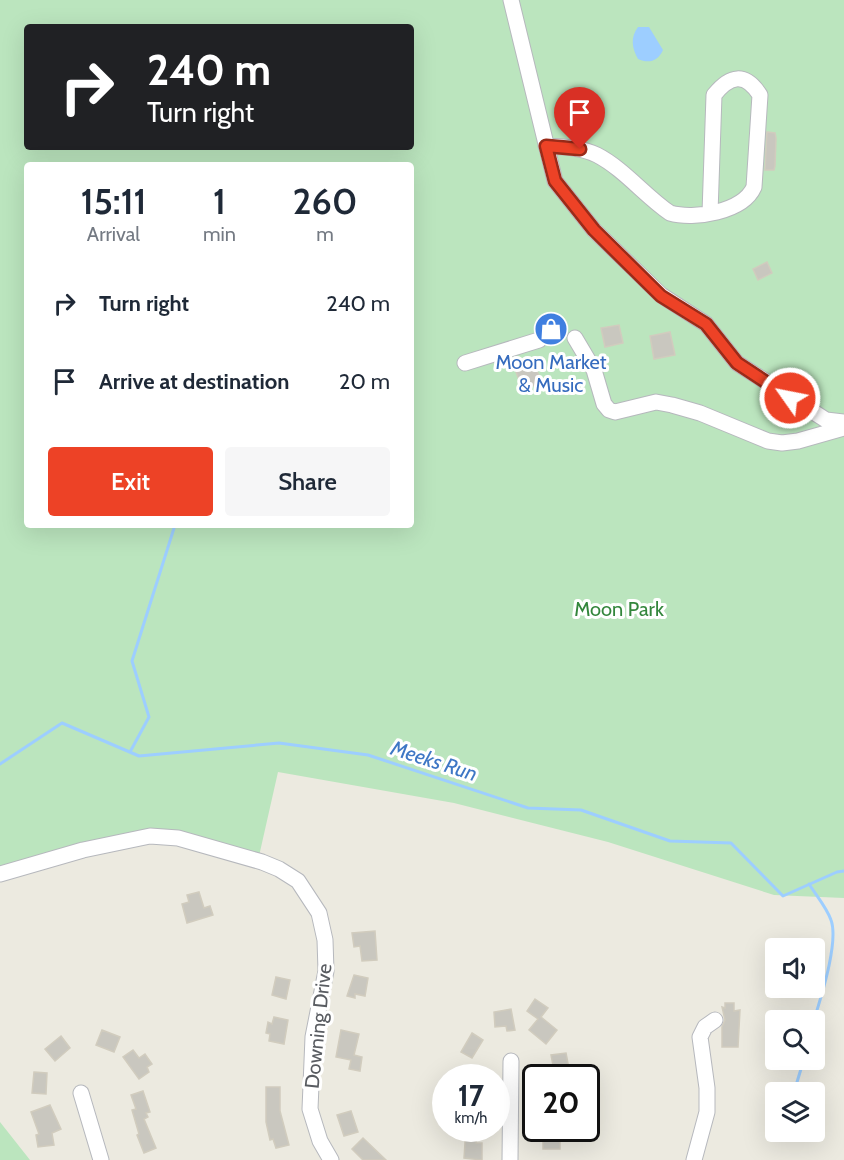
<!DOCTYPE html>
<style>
body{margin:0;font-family:Cabin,sans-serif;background:#f6f6f7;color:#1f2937;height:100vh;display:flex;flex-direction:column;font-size:22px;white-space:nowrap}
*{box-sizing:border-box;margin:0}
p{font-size:20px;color:#747a83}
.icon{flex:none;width:33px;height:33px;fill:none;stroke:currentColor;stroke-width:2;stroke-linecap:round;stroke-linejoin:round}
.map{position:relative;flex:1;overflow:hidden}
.drawer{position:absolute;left:24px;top:162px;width:390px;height:366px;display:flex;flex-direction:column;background:#fff;border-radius:6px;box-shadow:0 6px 24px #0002}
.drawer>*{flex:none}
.guide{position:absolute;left:24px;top:24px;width:390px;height:126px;border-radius:6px;box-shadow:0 6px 24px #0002;background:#202124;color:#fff;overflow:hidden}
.tools{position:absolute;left:765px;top:938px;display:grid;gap:12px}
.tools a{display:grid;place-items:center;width:60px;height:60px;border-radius:6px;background:#fff;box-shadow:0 6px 24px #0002;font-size:30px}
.speed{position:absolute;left:432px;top:1064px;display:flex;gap:12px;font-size:30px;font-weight:700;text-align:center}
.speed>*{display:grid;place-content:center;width:78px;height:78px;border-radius:50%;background:#fff;box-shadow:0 6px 24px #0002;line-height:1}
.speed small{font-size:15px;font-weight:400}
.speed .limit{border:3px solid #111;border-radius:9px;background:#fff;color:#111}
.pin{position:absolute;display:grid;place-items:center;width:51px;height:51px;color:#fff;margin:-62px -26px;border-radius:50% 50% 50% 0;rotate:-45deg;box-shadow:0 0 6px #0007}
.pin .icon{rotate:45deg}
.me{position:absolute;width:66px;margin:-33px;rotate:303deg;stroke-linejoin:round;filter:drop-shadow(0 0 4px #0008)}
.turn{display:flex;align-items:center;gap:21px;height:126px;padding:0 24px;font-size:27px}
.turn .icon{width:78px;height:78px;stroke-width:2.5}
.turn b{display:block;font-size:42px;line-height:51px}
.eta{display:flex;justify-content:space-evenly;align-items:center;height:102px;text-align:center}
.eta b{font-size:36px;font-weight:600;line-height:42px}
.button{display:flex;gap:12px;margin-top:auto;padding:12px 24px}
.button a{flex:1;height:69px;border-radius:6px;background:#ed4226;color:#fff;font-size:24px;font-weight:600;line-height:69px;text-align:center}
.button a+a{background:#f6f6f7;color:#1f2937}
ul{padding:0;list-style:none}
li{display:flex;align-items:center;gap:18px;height:78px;padding:0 24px}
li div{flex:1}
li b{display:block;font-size:22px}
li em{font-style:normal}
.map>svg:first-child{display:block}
</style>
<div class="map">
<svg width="844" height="1160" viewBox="0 0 844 1160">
<rect width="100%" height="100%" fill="#eceae0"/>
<path fill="#bbe5be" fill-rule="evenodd" d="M 0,0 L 844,0 L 844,898 L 774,895 L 608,842 L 454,803 L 278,772 L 257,865 L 137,834 L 0,880 ZM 27,27 L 411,27 L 411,147 L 27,147 ZM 27,165 L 411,165 L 411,525 L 27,525 Z
M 0,1122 L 30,1160 L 0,1160 Z"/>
<path fill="#9dceff" d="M 638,27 L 649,27 L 663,50 C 658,61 649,64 638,59 C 632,48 630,38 638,27 Z"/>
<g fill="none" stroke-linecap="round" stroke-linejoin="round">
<path stroke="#9dceff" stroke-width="3" d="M 130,752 L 149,717 L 132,661 L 175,525
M 0,764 L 62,723 L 139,756 L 279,743 L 368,755 L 528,808 L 581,810 L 670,841 L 731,843 L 783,896 L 837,872 L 844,871
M 809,884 C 816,895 827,908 831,920 C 839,942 821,997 814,1020
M 794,1092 L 804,1059
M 776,1099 L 776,1110
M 776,1131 L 776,1139"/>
</g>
<path fill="#c9c7bf" stroke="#d1ccbe" stroke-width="1.5" d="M 767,132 L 775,133 L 776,138 L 775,166 L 774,170 L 765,170 Z
M 767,262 L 772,273 L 758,280 L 753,269 Z
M 619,325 L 623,343 L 605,347 L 601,328 Z
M 670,332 L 675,355 L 654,359 L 650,336 Z
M 534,364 L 542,382 L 523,390 L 516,372 Z
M 199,892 L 204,908 L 210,906 L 213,915 L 187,923 L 182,904 L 189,902 L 187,895 Z
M 375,931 L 377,960 L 362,961 L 360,946 L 354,947 L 352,933 Z
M 354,975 L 368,978 L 365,996 L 355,994 L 355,998 L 347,996 Z
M 276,977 L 290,980 L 286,999 L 272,995 Z
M 535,999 L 548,1008 L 541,1017 L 557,1030 L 546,1044 L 529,1030 L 538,1019 L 527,1011 Z
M 725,1003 L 734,1003 L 734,1011 L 740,1010 L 738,1047 L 722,1047 L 722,1027 L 725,1020 L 722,1007 L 725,1008 Z
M 511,1009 L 515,1030 L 507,1031 L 506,1026 L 495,1027 L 494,1012 Z
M 274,1017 L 288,1020 L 284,1044 L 269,1041 L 270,1034 L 266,1033 L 268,1022 L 272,1024 Z
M 102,1030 L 120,1037 L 114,1052 L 96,1045 Z
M 341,1030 L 359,1034 L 354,1055 L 362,1057 L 360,1071 L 349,1069 L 351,1060 L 336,1057 Z
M 472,1033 L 483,1040 L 472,1058 L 461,1052 Z
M 61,1036 L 70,1048 L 55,1061 L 45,1049 Z
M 133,1050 L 139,1058 L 145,1054 L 152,1064 L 147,1067 L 149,1072 L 139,1079 L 123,1057 Z
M 566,1053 L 570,1074 L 555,1076 L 551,1055 Z
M 34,1072 L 47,1073 L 46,1094 L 32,1093 Z
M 266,1087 L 280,1087 L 280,1111 L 289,1145 L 276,1148 L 273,1139 L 270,1140 L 266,1122 Z
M 143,1091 L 150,1112 L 146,1113 L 148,1117 L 144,1119 L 156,1148 L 144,1153 L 137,1135 L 139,1134 L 132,1110 L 136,1109 L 131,1095 Z
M 50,1105 L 61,1129 L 52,1133 L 54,1145 L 38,1147 L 36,1135 L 39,1134 L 31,1112 Z
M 351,1111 L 358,1132 L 344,1136 L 337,1115 Z
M 466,1128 L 476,1128 L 476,1143 L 482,1143 L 482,1160 L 464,1158 Z
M 546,1128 L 560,1128 L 560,1149 L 543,1149 L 543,1136 L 546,1136 Z
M 363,1138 L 386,1160 L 363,1160 L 352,1149 Z"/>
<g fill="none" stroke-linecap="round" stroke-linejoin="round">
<defs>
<path id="minor" d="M 511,0 L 555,181 L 594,230 L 661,295 L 706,324 L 737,363 L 826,420 L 844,422
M 546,146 C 563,147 581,147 597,155 C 624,169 645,196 670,213 C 694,220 743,212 754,187 L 760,95 C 745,72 730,75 714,95 L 710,213
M 575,338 L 594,370 L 604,404 L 609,410 L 615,412 L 656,402 L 672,405 L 700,413 L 768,441 L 782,443 L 798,441 L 844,428
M 465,363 L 539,340
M 0,874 L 83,850 L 150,836 L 178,838 L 262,862 L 279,869 L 298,881 L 319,913 L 325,940 L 326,971 L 313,1037 L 310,1109 L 320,1141 L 331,1160
M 81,1093 L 101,1160
M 510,1160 L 511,1061
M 694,1160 L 707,1112 L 707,1088 L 700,1037 L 705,1027 L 715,1020"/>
</defs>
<use href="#minor" stroke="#b6b8bd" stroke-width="17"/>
<use href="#minor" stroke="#fff" stroke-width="15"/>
</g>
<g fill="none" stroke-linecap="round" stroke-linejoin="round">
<defs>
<path id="route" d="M 580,149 L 546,146 L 555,181 L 594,230 L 661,296 L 706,324 L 737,363 L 790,398"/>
</defs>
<use href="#route" stroke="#9a2b19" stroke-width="15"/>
<use href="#route" stroke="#ed4226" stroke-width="10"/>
</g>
<defs>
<symbol id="shop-disc" viewBox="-11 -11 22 22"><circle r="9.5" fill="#3f7fe0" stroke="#fff"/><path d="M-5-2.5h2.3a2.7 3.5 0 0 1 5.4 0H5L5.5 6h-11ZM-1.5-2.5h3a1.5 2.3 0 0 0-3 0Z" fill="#fff"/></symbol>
</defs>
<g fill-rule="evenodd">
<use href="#shop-disc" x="532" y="310" width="38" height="38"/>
</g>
<g text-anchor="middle" stroke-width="6" stroke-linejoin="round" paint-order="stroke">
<g font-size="20" fill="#366cbe" stroke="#fff">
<text x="551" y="369">Moon Market<tspan x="551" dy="23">&amp; Music</tspan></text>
</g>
<g font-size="20" fill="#33863c" stroke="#fff">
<text x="619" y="616">Moon Park</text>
</g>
<g font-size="20" fill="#595c61" stroke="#fff">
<text transform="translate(318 1026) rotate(-84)" y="7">Downing Drive</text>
</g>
<g font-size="21" font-style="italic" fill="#3e77c5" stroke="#fff">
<text transform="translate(434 761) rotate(18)" y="7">Meeks Run</text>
</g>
</g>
</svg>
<div class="tools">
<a><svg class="icon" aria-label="sound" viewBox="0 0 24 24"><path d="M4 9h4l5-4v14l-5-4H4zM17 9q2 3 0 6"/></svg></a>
<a><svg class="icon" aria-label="search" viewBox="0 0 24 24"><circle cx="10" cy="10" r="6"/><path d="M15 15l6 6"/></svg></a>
<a><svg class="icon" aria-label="layers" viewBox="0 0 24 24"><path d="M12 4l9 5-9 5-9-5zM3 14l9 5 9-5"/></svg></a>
</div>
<div class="speed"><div>17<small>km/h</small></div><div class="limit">20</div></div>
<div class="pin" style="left:580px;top:149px;background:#d93025"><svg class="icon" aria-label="arrive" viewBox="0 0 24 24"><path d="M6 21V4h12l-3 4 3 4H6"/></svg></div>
<svg class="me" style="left:790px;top:398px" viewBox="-20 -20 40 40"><circle r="17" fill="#ed4226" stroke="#fff" stroke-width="3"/><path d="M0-11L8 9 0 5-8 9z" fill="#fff"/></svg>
<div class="guide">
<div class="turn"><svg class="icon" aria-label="right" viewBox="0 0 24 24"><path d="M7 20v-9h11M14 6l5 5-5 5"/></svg><div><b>240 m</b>Turn right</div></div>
</div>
<section class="drawer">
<div class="eta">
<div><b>15:11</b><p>Arrival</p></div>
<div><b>1</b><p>min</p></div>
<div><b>260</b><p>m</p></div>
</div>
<ul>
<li><svg class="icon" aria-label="right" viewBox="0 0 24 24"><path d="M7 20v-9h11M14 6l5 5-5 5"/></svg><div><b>Turn right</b></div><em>240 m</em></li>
<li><svg class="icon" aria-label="arrive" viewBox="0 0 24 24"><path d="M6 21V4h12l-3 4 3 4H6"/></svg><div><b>Arrive at destination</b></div><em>20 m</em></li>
</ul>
<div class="button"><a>Exit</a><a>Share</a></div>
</section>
</div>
